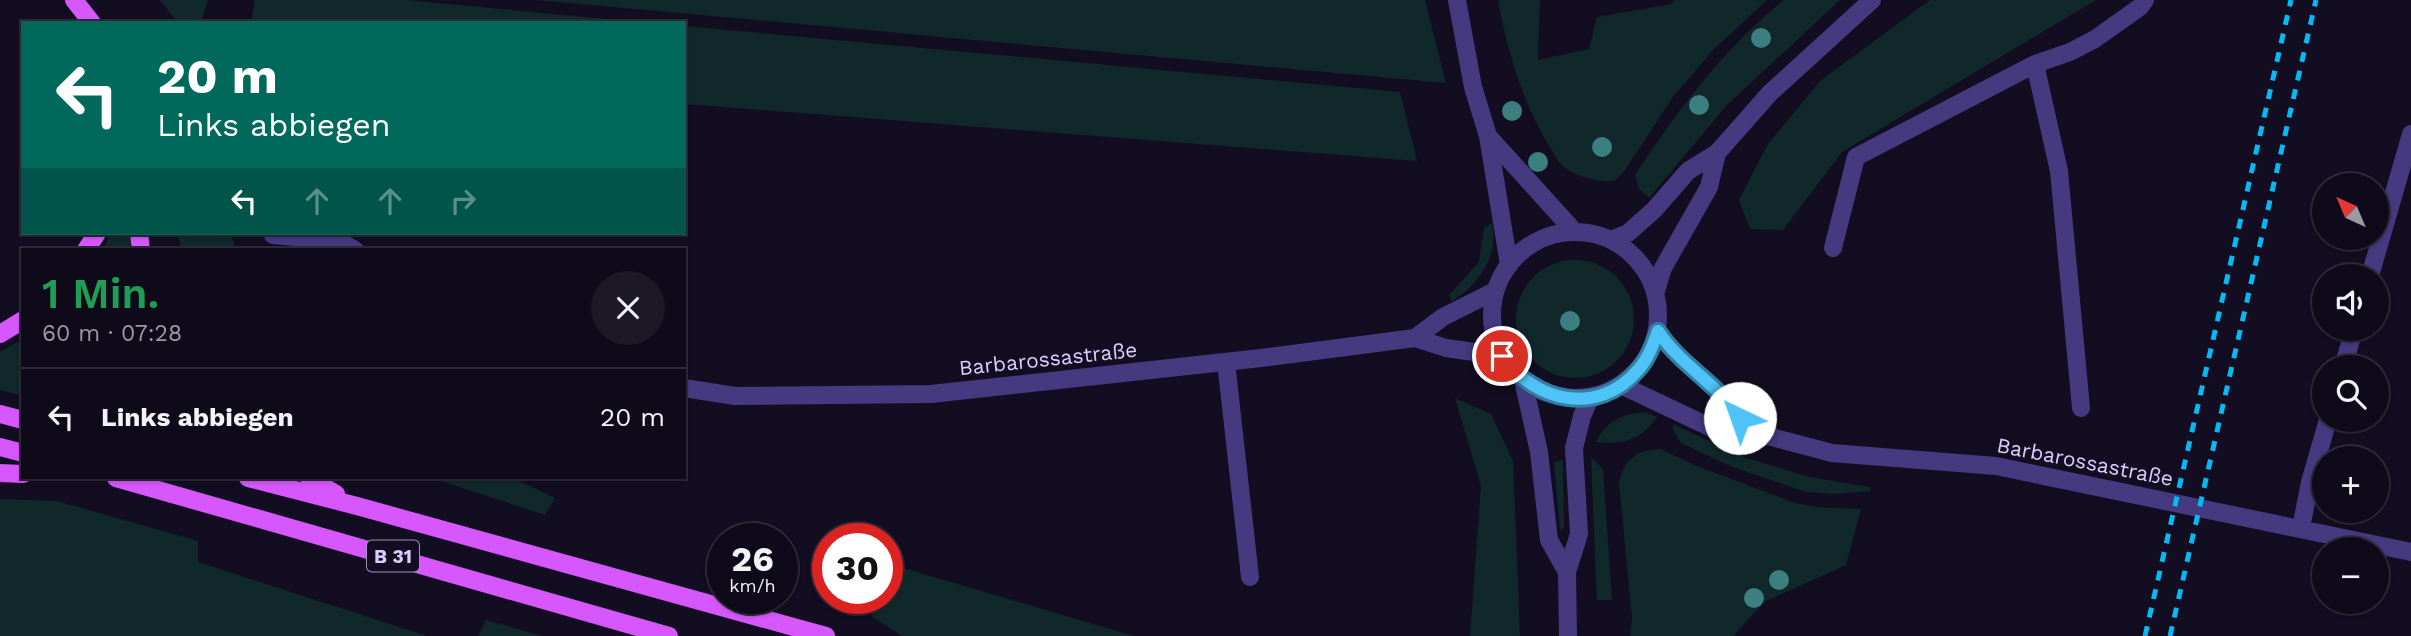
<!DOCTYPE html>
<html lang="de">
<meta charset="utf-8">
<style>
body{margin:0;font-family:"Work Sans",sans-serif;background:#1c1826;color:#f1f3f6;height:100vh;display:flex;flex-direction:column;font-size:26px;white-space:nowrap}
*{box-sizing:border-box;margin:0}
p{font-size:23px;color:#9b9aa2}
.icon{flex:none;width:38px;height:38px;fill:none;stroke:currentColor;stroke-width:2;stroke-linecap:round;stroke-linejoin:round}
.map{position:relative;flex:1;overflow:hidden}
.details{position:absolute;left:21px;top:248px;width:665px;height:231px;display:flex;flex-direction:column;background:#0e0a19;border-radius:0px;box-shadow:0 2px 5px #0004,0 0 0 2px #2e2b38}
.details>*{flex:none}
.hud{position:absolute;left:21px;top:21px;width:665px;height:214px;border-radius:0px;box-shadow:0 2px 5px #0004,0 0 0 2px #2e2b38;background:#00695c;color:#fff;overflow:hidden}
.needle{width:46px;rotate:316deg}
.buttons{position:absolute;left:2312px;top:173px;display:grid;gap:14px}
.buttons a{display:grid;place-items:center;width:77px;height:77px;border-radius:50%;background:#0e0a19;box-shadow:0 2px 5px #0004,0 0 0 2px #2e2b38;font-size:35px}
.speed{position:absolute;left:707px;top:523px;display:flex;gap:14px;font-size:35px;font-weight:700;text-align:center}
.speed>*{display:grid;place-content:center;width:91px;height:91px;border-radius:50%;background:#0e0a19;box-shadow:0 2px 5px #0004,0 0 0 2px #2e2b38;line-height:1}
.speed small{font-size:18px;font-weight:400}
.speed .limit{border:10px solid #d22;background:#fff;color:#111}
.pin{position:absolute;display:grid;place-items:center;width:60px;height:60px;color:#fff;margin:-30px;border:4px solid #fff;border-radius:50%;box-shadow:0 2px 7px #0007}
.me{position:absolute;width:77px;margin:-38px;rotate:318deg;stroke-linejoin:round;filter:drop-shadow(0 0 5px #0008)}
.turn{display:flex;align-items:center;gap:24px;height:147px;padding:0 21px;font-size:32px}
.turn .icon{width:91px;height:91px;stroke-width:2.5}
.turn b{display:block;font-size:49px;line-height:60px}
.lanes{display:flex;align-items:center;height:66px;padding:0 21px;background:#0003;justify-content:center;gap:35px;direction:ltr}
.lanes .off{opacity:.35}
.round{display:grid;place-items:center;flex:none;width:74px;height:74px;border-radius:37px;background:#1c1826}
.head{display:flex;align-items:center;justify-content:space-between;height:119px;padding:0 21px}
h1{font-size:42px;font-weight:600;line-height:52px;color:#1e9e55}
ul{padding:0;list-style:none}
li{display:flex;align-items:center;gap:21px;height:98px;padding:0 21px;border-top:2px solid #2e2b38}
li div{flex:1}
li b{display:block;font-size:26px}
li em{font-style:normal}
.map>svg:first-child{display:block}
</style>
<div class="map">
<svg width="2411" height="636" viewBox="0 0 2411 636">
<rect width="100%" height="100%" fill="#130d21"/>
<path fill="#10282a" d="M 160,0 L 208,0 L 201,23 L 178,23 Z
M 255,0 L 405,0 L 650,23 L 251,23 Z
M 536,0 L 1425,0 L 1446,83 Z
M 1498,0 L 1540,0 L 1538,60 L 1589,49 L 1597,17 L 1672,4 L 1674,0 L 1767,0 L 1713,50 L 1673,97 L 1625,170 L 1615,181 C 1598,182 1578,178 1564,167 C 1558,163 1555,155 1551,149 C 1523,104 1507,51 1498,0 Z
M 1784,0 L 1840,0 L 1726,106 L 1649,198 L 1639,189 L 1635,175 C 1677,111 1724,48 1784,0 Z
M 1930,0 L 2096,0 L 1842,152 L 1783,230 L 1750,229 L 1739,200 L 1768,144 L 1820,81 Z
M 684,26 L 1400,92 L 1417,161 L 684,104 Z
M 1492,223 C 1499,257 1479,284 1451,302 L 1450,294 L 1479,262 L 1484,228 Z
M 111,233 L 130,233 L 131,250 L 103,250 Z
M 178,233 L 231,233 L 236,250 L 181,250 Z
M1516 319a59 59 0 1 1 118 0a59 59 0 1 1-118 0Z
M 23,339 L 23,396 L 0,390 L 0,352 Z
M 1455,398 L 1491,414 L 1513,461 L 1520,636 L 1470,636 L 1481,486 Z
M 1645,412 L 1657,417 C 1642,440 1622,445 1596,442 C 1606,421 1622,414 1645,412 Z
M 1673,424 L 1746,458 L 1810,477 L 1869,487 L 1871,491 L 1834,494 L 1806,492 L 1730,466 L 1681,443 L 1674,432 Z
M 1660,449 L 1697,466 L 1795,503 L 1816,507 L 1861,509 L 1846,565 L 1764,602 L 1733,636 L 1630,636 L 1632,618 L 1619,483 C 1624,459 1637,450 1660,449 Z
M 1591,457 L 1603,469 L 1612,600 L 1597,600 Z
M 1563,460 L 1564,528 L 1560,530 L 1554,462 Z
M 432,478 L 513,478 L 555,498 L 545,515 Z
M 0,499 L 57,501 L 198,541 L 198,562 L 427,636 L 0,636 Z
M 893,565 L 1134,636 L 902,636 L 871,616 L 878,599 L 887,598 L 887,578 Z
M 486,620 L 542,636 L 478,636 Z"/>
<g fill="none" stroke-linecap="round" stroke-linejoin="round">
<path stroke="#45397f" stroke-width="18" d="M 1226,362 L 1250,577"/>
<path stroke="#45397f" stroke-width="18" d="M 1457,0 L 1473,87 L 1488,136 L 1509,265
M 2035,64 L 2059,171 L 2081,408
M 1488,136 L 1574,231
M 273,235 L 339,241 L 355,250
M 1833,248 L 1856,157 L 2035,64 L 2070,52 L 2095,39 L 2140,7 L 2145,0
M 2370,276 L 2411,134
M 1658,331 C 1678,362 1708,378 1731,404 C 1738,412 1744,422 1749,431
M 1415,338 L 1443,317 L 1495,291
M 2343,368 L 2354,329
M 1621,385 L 1716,430 L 1749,431 L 1832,453 L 1996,466 L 2411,552
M 684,388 L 735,396 L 931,394 L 1261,358 L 1415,338 L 1446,348 L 1502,356
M 2301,528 L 2310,482 L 2328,420"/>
<path stroke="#45397f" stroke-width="18" d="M1492 315a83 83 0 1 1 166 0a83 83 0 1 1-166 0Z
M 1611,240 L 1628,233 L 1654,210 L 1688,171 L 1717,153 L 1770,93 L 1872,0
M 1656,291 L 1663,268 L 1709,187 L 1717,153
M 1523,380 L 1539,452 L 1549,540 L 1567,572
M 1568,636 L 1567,572 L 1579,534 L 1574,448 L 1582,416 L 1590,398"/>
<path stroke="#d657fc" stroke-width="18" d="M 74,0 L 92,23
M 139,233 L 141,250
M 86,250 L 97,233
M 0,334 L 23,320
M 0,414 L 23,420
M 0,447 L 23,453
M 0,473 L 23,474
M 116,478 L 669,636
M 248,478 L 357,506 L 826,636
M 309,478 L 336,494"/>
<path stroke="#04baf4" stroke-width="5" stroke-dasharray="10 9" stroke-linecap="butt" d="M 2145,636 L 2291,0
M 2170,636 L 2316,0"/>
</g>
<g fill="#3b7f81">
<circle cx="1761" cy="38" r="10"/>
<circle cx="1699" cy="105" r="10"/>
<circle cx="1512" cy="111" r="10"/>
<circle cx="1602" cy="147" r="10"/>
<circle cx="1538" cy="162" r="10"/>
<circle cx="1570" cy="321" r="10"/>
<circle cx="1779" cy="580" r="10"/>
<circle cx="1754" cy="598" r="10"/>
</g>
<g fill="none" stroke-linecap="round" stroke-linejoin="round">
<defs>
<path id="route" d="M 1502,356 C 1535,402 1598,417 1638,370 C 1648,359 1653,345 1658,331 C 1680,365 1718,384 1740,418"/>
</defs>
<use href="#route" stroke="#337fa1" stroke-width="18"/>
<use href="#route" stroke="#4fc3f7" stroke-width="12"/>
</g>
<g text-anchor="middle" stroke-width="7" stroke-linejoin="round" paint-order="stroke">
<rect fill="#130d21" stroke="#9e94bc" stroke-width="2" x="367" y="540.5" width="52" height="31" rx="5"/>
<g font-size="19" font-weight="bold" fill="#dacefe">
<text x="393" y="563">B 31</text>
</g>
<g font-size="21" fill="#dacefe" stroke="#130d21">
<text transform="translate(1048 359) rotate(-6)" y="7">Barbarossastraße</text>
<text transform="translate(2085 462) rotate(11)" y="7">Barbarossastraße</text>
</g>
</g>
</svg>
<div class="buttons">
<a><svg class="needle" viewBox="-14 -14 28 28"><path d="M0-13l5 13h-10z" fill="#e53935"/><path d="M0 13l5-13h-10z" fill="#9b9aa2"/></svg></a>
<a><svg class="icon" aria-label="sound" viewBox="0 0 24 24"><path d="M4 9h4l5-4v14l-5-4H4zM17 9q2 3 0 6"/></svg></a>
<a><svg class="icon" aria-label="search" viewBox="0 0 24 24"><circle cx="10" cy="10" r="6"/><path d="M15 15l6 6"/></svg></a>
<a>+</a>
<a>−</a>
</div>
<div class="speed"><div>26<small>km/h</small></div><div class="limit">30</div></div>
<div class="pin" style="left:1502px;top:356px;background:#d93025"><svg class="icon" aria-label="arrive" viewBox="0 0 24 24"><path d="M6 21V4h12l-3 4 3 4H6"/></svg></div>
<svg class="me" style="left:1740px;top:418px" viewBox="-20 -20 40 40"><circle r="19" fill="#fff"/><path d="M0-13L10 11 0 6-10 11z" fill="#4fc3f7"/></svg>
<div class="hud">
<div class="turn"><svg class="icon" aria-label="left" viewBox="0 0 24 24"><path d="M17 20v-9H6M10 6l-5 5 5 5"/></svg><div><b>20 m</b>Links abbiegen</div></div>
<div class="lanes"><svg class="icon" aria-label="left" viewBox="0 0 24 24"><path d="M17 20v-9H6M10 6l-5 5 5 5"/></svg><svg class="icon off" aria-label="ahead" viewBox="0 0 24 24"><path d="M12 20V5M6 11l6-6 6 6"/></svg><svg class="icon off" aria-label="ahead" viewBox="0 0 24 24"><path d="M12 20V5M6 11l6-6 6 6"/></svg><svg class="icon off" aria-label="right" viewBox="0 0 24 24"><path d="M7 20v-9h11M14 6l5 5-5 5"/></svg></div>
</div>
<section class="details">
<div class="head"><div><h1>1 Min.</h1><p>60 m · 07:28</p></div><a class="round"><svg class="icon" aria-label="close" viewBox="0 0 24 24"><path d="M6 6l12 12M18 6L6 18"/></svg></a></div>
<ul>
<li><svg class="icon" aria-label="left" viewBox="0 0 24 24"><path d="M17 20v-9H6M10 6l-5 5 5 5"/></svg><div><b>Links abbiegen</b></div><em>20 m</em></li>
</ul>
</section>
</div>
